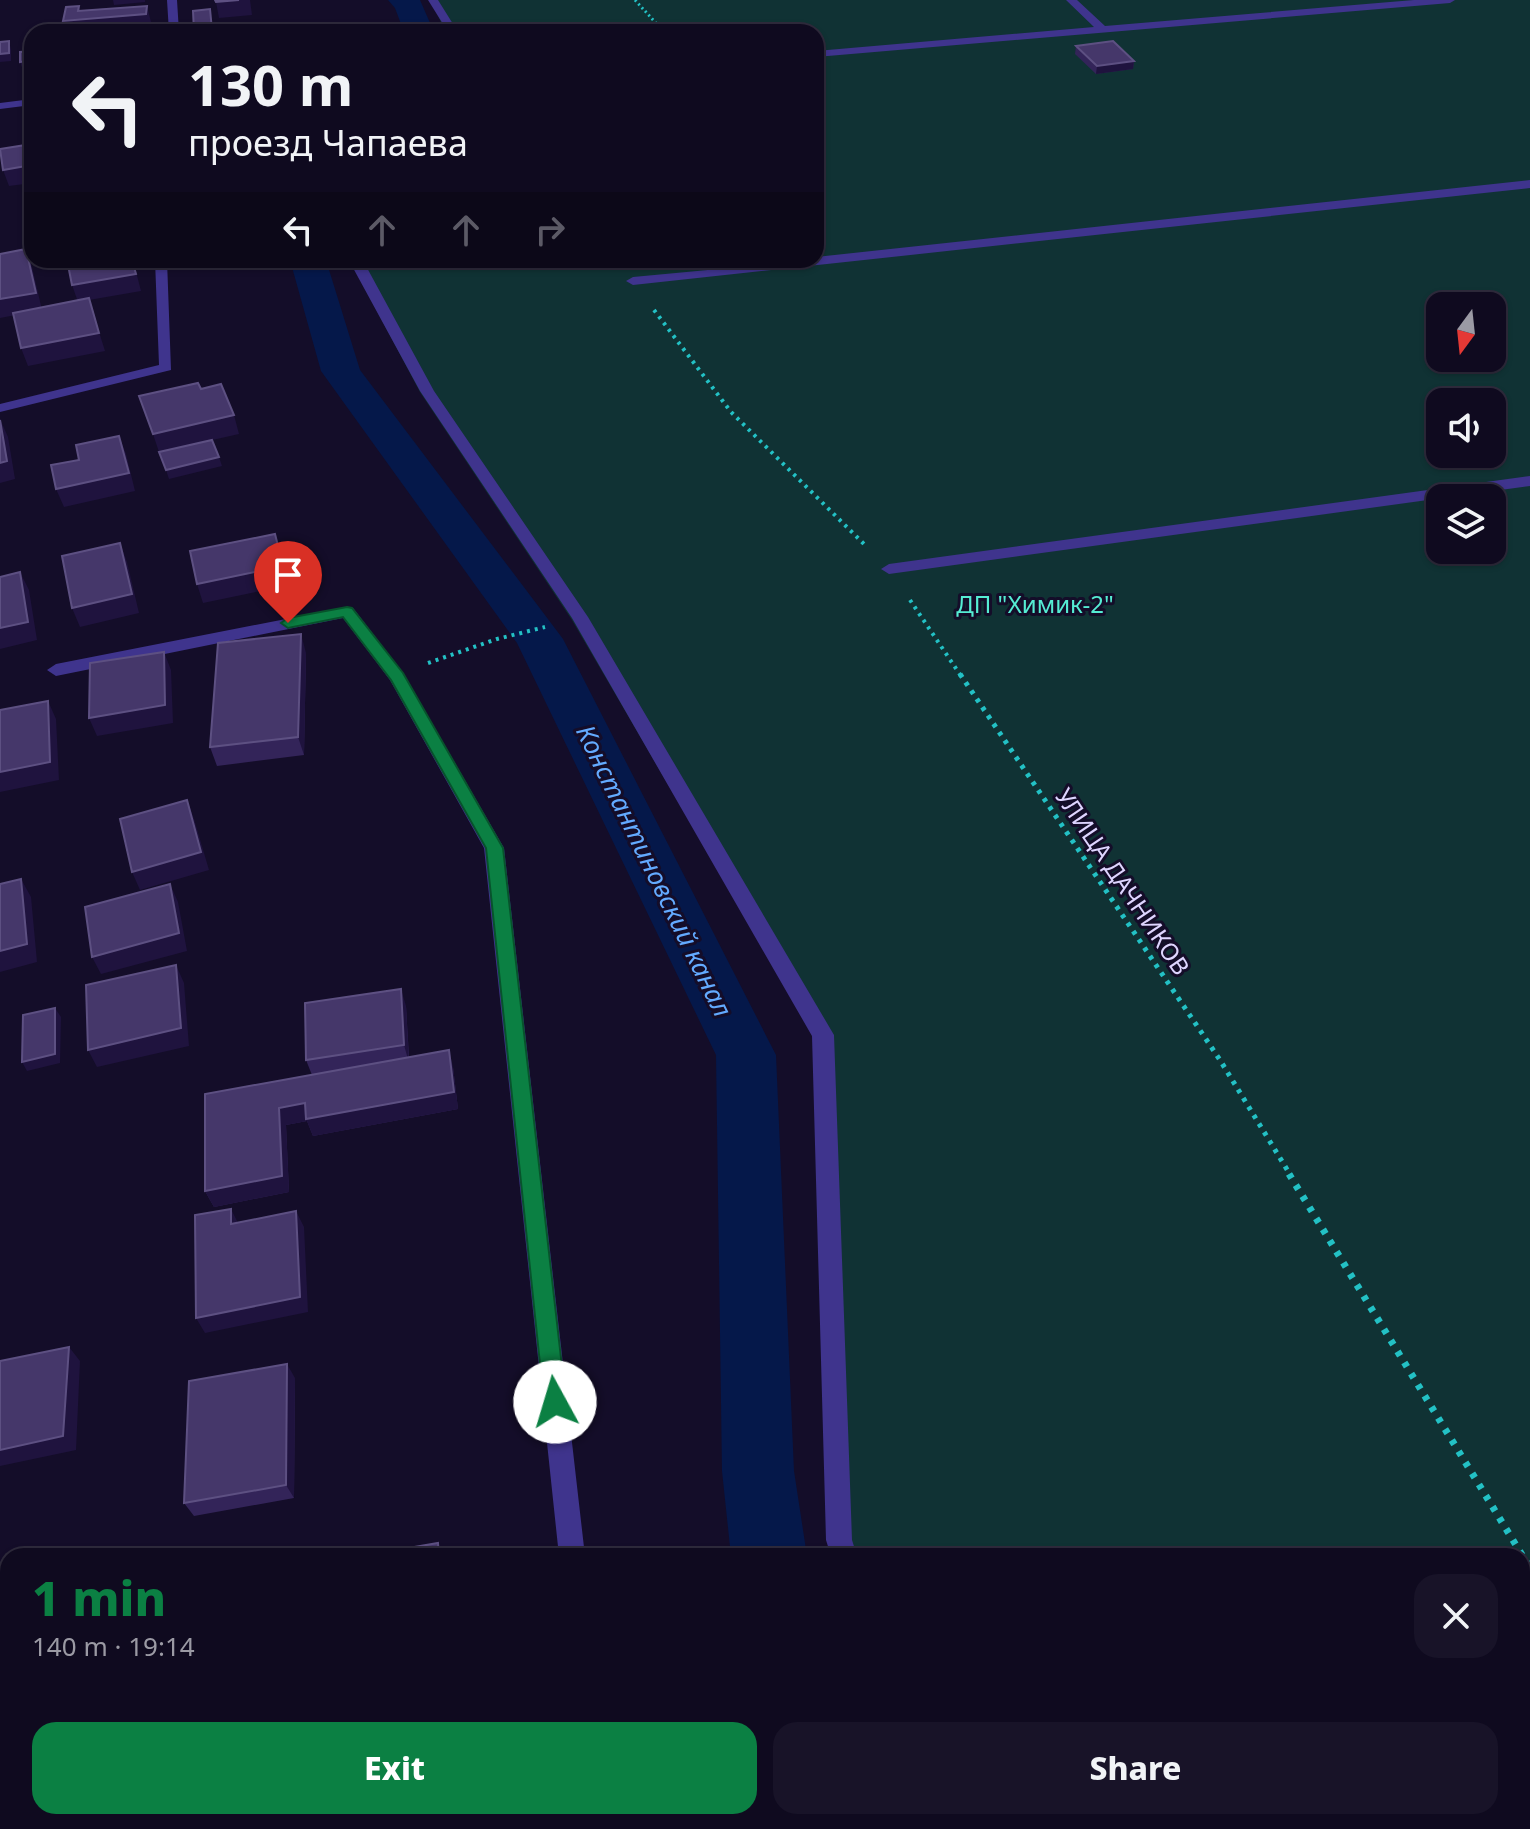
<!DOCTYPE html>
<meta charset="utf-8">
<style>
body{margin:0;font-family:"Noto Sans",sans-serif;background:#181328;color:#f1f3f6;height:100vh;display:flex;flex-direction:column;font-size:30px;white-space:nowrap}
*{box-sizing:border-box;margin:0}
p{font-size:26px;color:#9b9aa4}
.icon{flex:none;width:44px;height:44px;fill:none;stroke:currentColor;stroke-width:2;stroke-linecap:round;stroke-linejoin:round}
.map{position:relative;flex:1;overflow:hidden}
.details{position:absolute;left:0px;top:1548px;width:1530px;height:282px;display:flex;flex-direction:column;background:#0f0a1f;border-radius:24px 24px 0 0;box-shadow:0 2px 6px #0004,0 0 0 2px #2f2b3d}
.details>*{flex:none}
.top-card{position:absolute;left:24px;top:24px;width:800px;height:244px;border-radius:24px;box-shadow:0 2px 6px #0004,0 0 0 2px #2f2b3d;background:#0f0a1f;color:#f1f3f6;overflow:hidden}
.needle{width:52px;rotate:195deg}
.buttons{position:absolute;left:1426px;top:292px;display:grid;gap:16px}
.buttons a{display:grid;place-items:center;width:80px;height:80px;border-radius:16px;background:#0f0a1f;box-shadow:0 2px 6px #0004,0 0 0 2px #2f2b3d;font-size:40px}
.pin{position:absolute;display:grid;place-items:center;width:68px;height:68px;color:#fff;margin:-82px -34px;border-radius:50% 50% 50% 0;rotate:-45deg;box-shadow:0 0 8px #0007}
.pin .icon{rotate:45deg}
.me{position:absolute;width:88px;margin:-44px;rotate:354deg;stroke-linejoin:round;filter:drop-shadow(0 0 6px #0008)}
.turn{display:flex;align-items:center;gap:28px;height:168px;padding:0 32px;font-size:36px}
.turn .icon{width:104px;height:104px;stroke-width:2.5}
.turn b{display:block;font-size:56px;line-height:68px}
.lanes{display:flex;align-items:center;height:76px;padding:0 32px;background:#0003;justify-content:center;gap:40px;direction:ltr}
.lanes .off{opacity:.35}
.round{display:grid;place-items:center;flex:none;width:84px;height:84px;border-radius:24px;background:#181328}
.summary{display:flex;align-items:center;justify-content:space-between;height:136px;padding:0 32px}
h1{font-size:48px;font-weight:800;line-height:60px;color:#0b8043}
.action{display:flex;gap:16px;margin-top:auto;padding:16px 32px}
.action a{flex:1;height:92px;border-radius:24px;background:#0b8043;color:#fff;font-size:32px;font-weight:800;line-height:92px;text-align:center}
.action a+a{background:#181328;color:#f1f3f6}
.map>svg:first-child{display:block}
</style>
<div class="map">
<svg width="1530" height="1829" viewBox="0 0 1530 1829">
<rect width="100%" height="100%" fill="#140d29"/>
<path fill="#103234" fill-rule="evenodd" d="M 430,0 L 1530,0 L 1530,1829 L 927,1829 L 925,1822 L 1522,1822 L 1522,1556 L 833,1556 L 815,1036 L 572,620 L 420,392 L 353,266 L 356,260 L 816,260 L 816,32 L 446,32 ZM 1440,306 L 1492,306 L 1492,358 L 1440,358 ZM 1440,402 L 1492,402 L 1492,454 L 1440,454 ZM 1440,498 L 1492,498 L 1492,550 L 1440,550 Z"/>
<g fill="none" stroke-linecap="round" stroke-linejoin="round">
<path fill="#05184a" fill-rule="evenodd" d="M 388,0 L 420,0 L 434,32 L 404,32 L 395,8 Z
M 290,260 L 326,260 L 360,370 L 563,639 L 776,1055 L 794,1471 L 807,1556 L 731,1556 L 722,1471 L 716,1055 L 517,643 L 321,371 Z
M 762,1822 L 846,1822 L 846,1829 L 762,1829 Z"/>
<path stroke="#23c1c5" stroke-width="3" stroke-dasharray="2 3" stroke-linecap="butt" d="M 635,0 L 664,32"/>
<path stroke="#23c1c5" stroke-width="4" stroke-dasharray="3 5" stroke-linecap="butt" d="M 654,310 L 731,412 L 866,546
M 910,600 L 961,676
M 428,663 L 497,639 L 545,627"/>
<path stroke="#23c1c5" stroke-width="5" stroke-dasharray="4 6" stroke-linecap="butt" d="M 960,674 L 1220,1060 L 1291,1176"/>
<path stroke="#23c1c5" stroke-width="7" stroke-dasharray="5 8" stroke-linecap="butt" d="M 1289,1174 L 1530,1568"/>
<path fill="#3f348d" fill-rule="evenodd" d="M 167,0 L 177,0 L 179,32 L 169,32 Z
M 428,0 L 438,0 L 458,32 L 448,32 Z
M 1066,0 L 1077,0 L 1105,26 L 1414,0 L 1455,0 L 1450,3 L 816,57 L 816,51 L 1094,27 Z
M 32,99 L 32,105 L 0,109 L 0,103 Z
M 1530,180 L 1530,188 L 633,285 L 626,281 L 633,277 L 816,260 L 816,257 Z
M 155,260 L 167,260 L 171,370 L 0,412 L 0,404 L 159,365 Z
M 357,260 L 369,260 L 366,266 L 434,391 L 588,617 L 834,1035 L 852,1540 L 857,1556 L 831,1556 L 826,1540 L 812,1036 L 572,618 L 420,391 L 352,266 Z
M 1530,476 L 1530,486 L 889,574 L 881,569 L 889,564 Z
M 347,607 L 353,608 L 403,673 L 504,848 L 585,1556 L 559,1556 L 484,848 L 390,680 L 343,618 L 56,676 L 47,670 L 56,664 Z
M 586,1822 L 616,1822 L 617,1829 L 587,1829 Z
M 924,1822 L 954,1822 L 956,1829 L 926,1829 Z"/>
</g>
<path fill="#332459" d="M 1076,46 L 1134,61 L 1133,69 L 1096,74 L 1075,54 Z
M 306,653 L 304,755 L 217,766 L 210,747 Z
M 406,1006 L 409,1057 L 453,1067 L 458,1109 L 313,1136 L 307,1121 L 286,1125 L 289,1192 L 214,1207 L 205,1191 L 312,1075 L 306,1060 Z
M 295,1378 L 294,1498 L 194,1516 L 184,1503 Z"/>
<path fill="#1f133e" d="M 113,0 L 145,0 L 145,2 L 114,5 Z
M 239,0 L 250,0 L 252,15 L 219,18 L 216,2 Z
M 79,6 L 83,19 L 147,6 L 151,22 L 151,30 L 126,32 L 67,32 L 63,21 L 78,11 Z
M 9,41 L 11,50 L 11,61 L 0,62 L 0,54 Z
M 32,60 L 32,77 L 26,78 L 20,62 Z
M 1134,61 L 1133,69 L 1096,74 L 1097,66 Z
M 32,165 L 32,183 L 9,186 L 3,170 Z
M 26,249 L 32,267 L 42,310 L 0,318 L 0,299 Z
M 133,260 L 141,291 L 89,300 L 105,351 L 28,366 L 21,348 L 78,302 L 72,285 Z
M 234,415 L 239,434 L 159,452 L 153,434 Z
M 0,419 L 8,437 L 15,479 L 0,483 Z
M 119,436 L 126,454 L 135,491 L 64,507 L 56,489 Z
M 219,457 L 222,466 L 169,479 L 166,470 Z
M 275,534 L 289,585 L 203,603 L 197,584 Z
M 120,543 L 127,562 L 139,613 L 80,627 L 72,608 Z
M 20,572 L 29,590 L 37,640 L 0,649 L 0,628 Z
M 301,634 L 306,653 L 304,755 L 298,737 Z
M 164,652 L 171,670 L 173,723 L 97,736 L 89,718 Z
M 48,701 L 56,719 L 59,780 L 0,792 L 0,772 Z
M 187,800 L 194,819 L 209,870 L 140,890 L 132,872 Z
M 21,879 L 31,897 L 37,962 L 0,972 L 0,951 Z
M 170,884 L 178,902 L 187,951 L 101,974 L 92,957 Z
M 176,965 L 184,983 L 189,1046 L 97,1067 L 88,1050 Z
M 401,989 L 406,1006 L 409,1063 L 404,1045 Z
M 55,1008 L 61,1017 L 60,1063 L 27,1071 L 22,1062 Z
M 449,1050 L 453,1067 L 458,1109 L 313,1136 L 307,1121 L 286,1125 L 289,1192 L 214,1207 L 205,1191 L 279,1108 Z
M 231,1209 L 239,1225 L 231,1224 Z
M 296,1211 L 304,1227 L 308,1312 L 205,1333 L 196,1318 Z
M 69,1347 L 80,1361 L 76,1450 L 0,1466 L 0,1450 Z
M 287,1364 L 295,1378 L 294,1498 L 286,1485 Z
M 438,1543 L 444,1556 L 439,1556 Z
M 6,1791 L 8,1792 L 8,1822 L 13,1822 L 12,1829 L 4,1829 Z
M 454,1822 L 460,1822 L 461,1829 L 455,1829 Z"/>
<path fill="#45376a" stroke="#5d5082" stroke-width="2" d="M 215,0 L 239,0 L 216,2 Z
M 79,6 L 78,11 L 147,6 L 146,14 L 63,21 L 66,7 Z
M 210,9 L 212,30 L 194,32 L 193,11 Z
M 125,27 L 124,32 L 104,32 L 104,29 Z
M 9,41 L 9,53 L 0,54 L 0,42 Z
M 1113,41 L 1134,61 L 1097,66 L 1076,46 Z
M 32,51 L 32,60 L 20,62 L 20,52 Z
M 32,144 L 32,165 L 3,170 L 0,149 Z
M 26,249 L 36,293 L 0,299 L 0,254 Z
M 67,260 L 132,260 L 136,274 L 72,285 Z
M 89,298 L 99,333 L 21,348 L 13,313 Z
M 198,383 L 201,389 L 221,384 L 234,415 L 153,434 L 139,396 Z
M 0,420 L 7,461 L 0,463 Z
M 119,436 L 129,473 L 56,489 L 51,465 L 79,460 L 76,445 Z
M 212,440 L 219,457 L 166,470 L 159,452 Z
M 275,534 L 283,566 L 197,584 L 190,551 Z
M 120,543 L 132,594 L 72,608 L 62,556 Z
M 20,572 L 28,622 L 0,628 L 0,577 Z
M 301,634 L 298,737 L 210,747 L 218,643 Z
M 164,652 L 165,705 L 89,718 L 90,663 Z
M 48,701 L 50,762 L 0,772 L 0,710 Z
M 187,800 L 201,852 L 132,872 L 120,819 Z
M 21,879 L 27,944 L 0,951 L 0,884 Z
M 170,884 L 179,933 L 92,957 L 85,907 Z
M 176,965 L 181,1028 L 88,1050 L 86,985 Z
M 401,989 L 404,1045 L 306,1060 L 305,1003 Z
M 55,1008 L 55,1054 L 22,1062 L 23,1015 Z
M 449,1050 L 454,1092 L 306,1119 L 305,1103 L 279,1108 L 282,1176 L 205,1191 L 205,1094 Z
M 231,1209 L 231,1224 L 296,1211 L 300,1297 L 196,1318 L 195,1215 Z
M 69,1347 L 63,1436 L 0,1450 L 0,1361 Z
M 287,1364 L 286,1485 L 184,1503 L 189,1381 Z
M 438,1543 L 439,1556 L 362,1556 Z
M 6,1791 L 4,1829 L 0,1829 L 0,1792 Z
M 325,1822 L 454,1822 L 455,1829 L 325,1829 Z"/>
<path fill="#0b8043" stroke="#07532c" stroke-width="2" d="M 347,607 L 352,608 L 403,673 L 503,848 L 566,1402 L 563,1410 L 555,1413 L 547,1410 L 544,1402 L 486,848 L 391,680 L 343,617 L 288,628 L 281,623 L 288,618 Z"/>
<g text-anchor="middle" stroke-width="6" stroke-linejoin="round" paint-order="stroke">
<g font-size="24" fill="#55ecd3" stroke="#140d29">
<text x="1035" y="613">ДП "Химик-2"</text>
</g>
<g font-size="24" fill="#ded5ff" stroke="#140d29">
<text transform="translate(1122 882) rotate(56)" y="8">УЛИЦА ДАЧНИКОВ</text>
</g>
<g font-size="26" font-style="italic" fill="#63aaff" stroke="#140d29">
<text transform="translate(654 871) rotate(64)" y="9">Константиновский канал</text>
</g>
</g>
</svg>
<div class="buttons">
<a><svg class="needle" viewBox="-14 -14 28 28"><path d="M0-13l5 13h-10z" fill="#e53935"/><path d="M0 13l5-13h-10z" fill="#9b9aa4"/></svg></a>
<a><svg class="icon" aria-label="sound" viewBox="0 0 24 24"><path d="M4 9h4l5-4v14l-5-4H4zM17 9q2 3 0 6"/></svg></a>
<a><svg class="icon" aria-label="layers" viewBox="0 0 24 24"><path d="M12 4l9 5-9 5-9-5zM3 14l9 5 9-5"/></svg></a>
</div>
<div class="pin" style="left:288px;top:623px;background:#d93025"><svg class="icon" aria-label="arrive" viewBox="0 0 24 24"><path d="M6 21V4h12l-3 4 3 4H6"/></svg></div>
<svg class="me" style="left:555px;top:1402px" viewBox="-20 -20 40 40"><circle r="19" fill="#fff"/><path d="M0-13L10 11 0 6-10 11z" fill="#0b8043"/></svg>
<div class="top-card">
<div class="turn"><svg class="icon" aria-label="left" viewBox="0 0 24 24"><path d="M17 20v-9H6M10 6l-5 5 5 5"/></svg><div><b>130 m</b>проезд Чапаева</div></div>
<div class="lanes"><svg class="icon" aria-label="left" viewBox="0 0 24 24"><path d="M17 20v-9H6M10 6l-5 5 5 5"/></svg><svg class="icon off" aria-label="ahead" viewBox="0 0 24 24"><path d="M12 20V5M6 11l6-6 6 6"/></svg><svg class="icon off" aria-label="ahead" viewBox="0 0 24 24"><path d="M12 20V5M6 11l6-6 6 6"/></svg><svg class="icon off" aria-label="right" viewBox="0 0 24 24"><path d="M7 20v-9h11M14 6l5 5-5 5"/></svg></div>
</div>
<section class="details">
<div class="summary"><div><h1>1 min</h1><p>140 m · 19:14</p></div><a class="round"><svg class="icon" aria-label="close" viewBox="0 0 24 24"><path d="M6 6l12 12M18 6L6 18"/></svg></a></div>
<div class="action"><a>Exit</a><a>Share</a></div>
</section>
</div>
